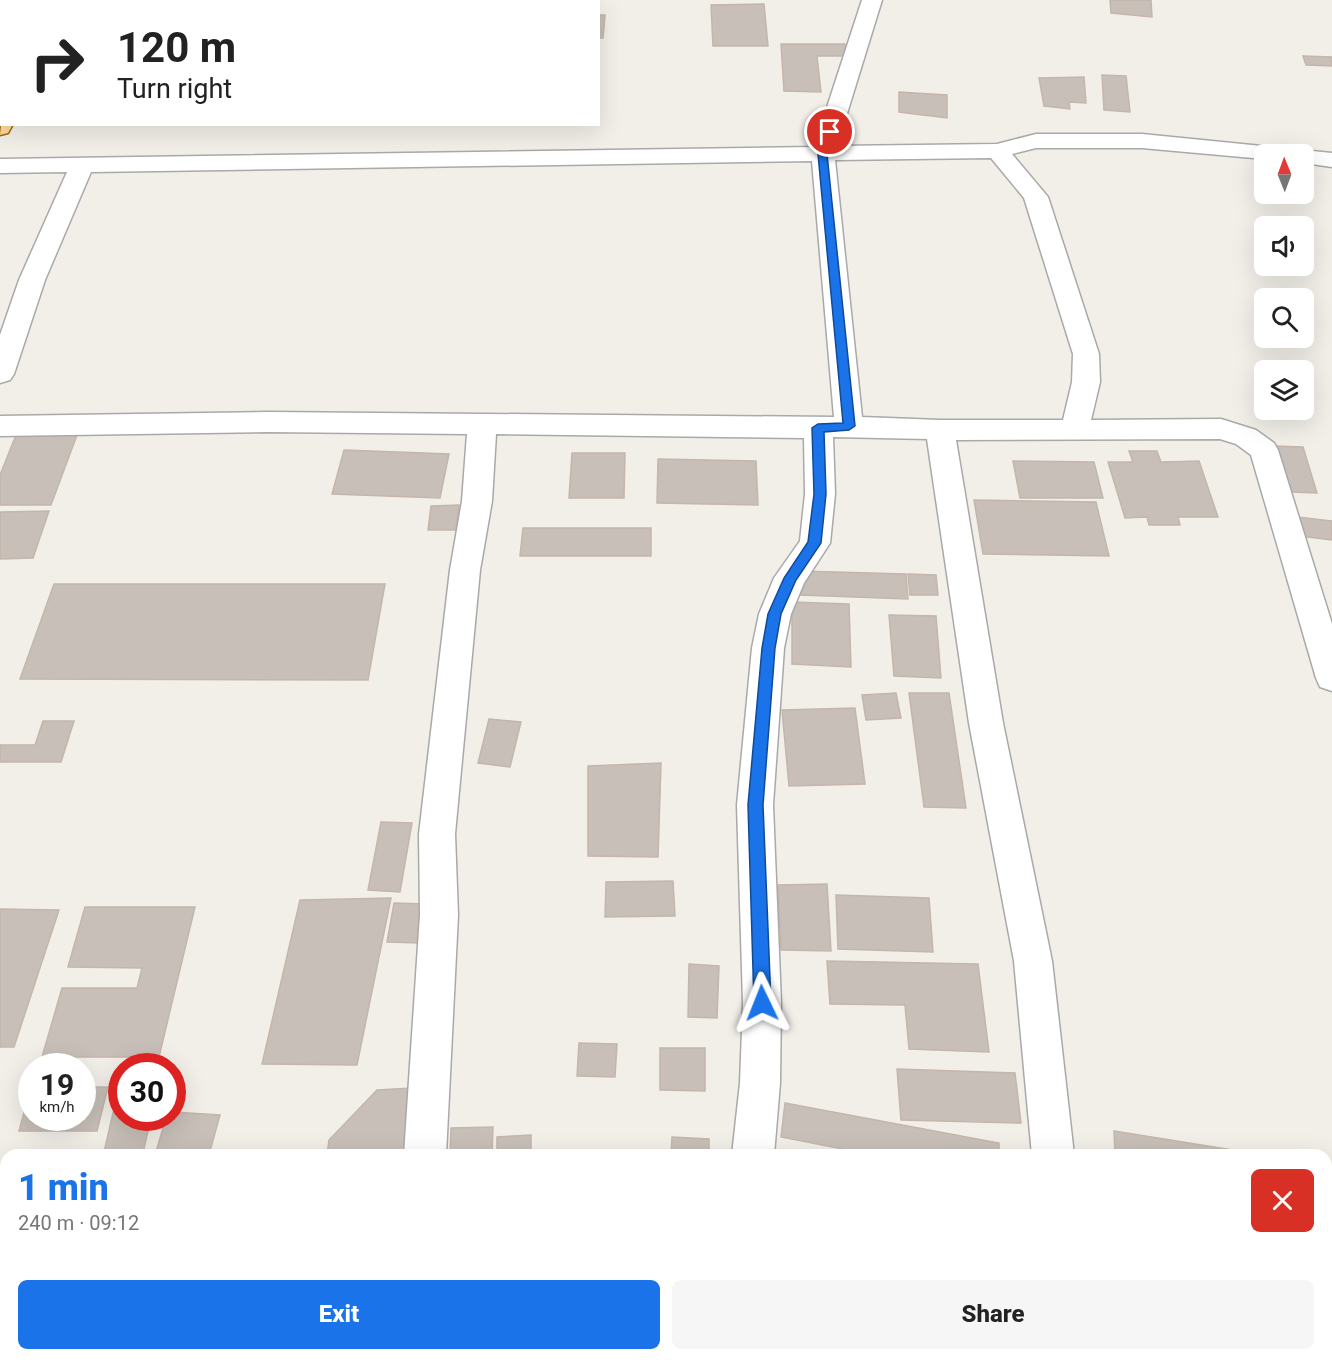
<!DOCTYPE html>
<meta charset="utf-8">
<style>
body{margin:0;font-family:Roboto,sans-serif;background:#f6f6f6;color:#222;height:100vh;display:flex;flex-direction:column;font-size:22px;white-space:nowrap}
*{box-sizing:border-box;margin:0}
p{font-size:20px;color:#767676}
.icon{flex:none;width:33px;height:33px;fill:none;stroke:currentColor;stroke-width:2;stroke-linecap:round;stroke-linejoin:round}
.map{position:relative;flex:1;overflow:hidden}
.drawer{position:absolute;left:0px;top:1149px;width:1332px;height:212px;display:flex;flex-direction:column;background:#fff;border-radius:18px 18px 0 0;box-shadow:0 6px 24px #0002}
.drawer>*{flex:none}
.hud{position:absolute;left:0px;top:0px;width:600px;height:126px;box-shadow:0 6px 24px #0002;background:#fff;color:#222;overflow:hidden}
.needle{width:39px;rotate:359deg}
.buttons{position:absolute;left:1254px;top:144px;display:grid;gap:12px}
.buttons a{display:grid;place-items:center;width:60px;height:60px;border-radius:9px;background:#fff;box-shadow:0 6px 24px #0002;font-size:30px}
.speed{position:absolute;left:18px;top:1053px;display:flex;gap:12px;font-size:30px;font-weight:700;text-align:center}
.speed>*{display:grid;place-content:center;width:78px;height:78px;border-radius:50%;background:#fff;box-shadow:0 6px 24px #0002;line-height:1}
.speed small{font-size:15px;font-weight:400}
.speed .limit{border:9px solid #d22;background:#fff;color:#111}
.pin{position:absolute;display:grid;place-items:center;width:51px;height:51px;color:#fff;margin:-26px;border:3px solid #fff;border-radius:50%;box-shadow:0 2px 6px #0007}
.me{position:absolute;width:66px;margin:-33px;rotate:358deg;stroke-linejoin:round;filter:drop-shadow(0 0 4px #0008)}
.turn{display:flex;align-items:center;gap:21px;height:126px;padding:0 18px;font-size:27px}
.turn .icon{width:78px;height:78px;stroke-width:2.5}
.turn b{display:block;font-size:42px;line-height:51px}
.round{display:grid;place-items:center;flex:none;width:63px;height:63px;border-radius:9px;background:#f6f6f6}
.head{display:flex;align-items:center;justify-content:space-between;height:102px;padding:0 18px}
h1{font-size:36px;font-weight:800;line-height:45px;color:#1a73e8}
.primary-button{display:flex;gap:12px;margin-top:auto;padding:12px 18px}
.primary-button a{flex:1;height:69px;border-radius:9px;background:#1a73e8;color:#fff;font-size:24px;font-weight:800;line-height:69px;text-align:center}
.primary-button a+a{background:#f6f6f6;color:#222}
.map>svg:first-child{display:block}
</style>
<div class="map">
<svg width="1332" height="1360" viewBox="0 0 1332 1360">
<rect width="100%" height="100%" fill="#f2efe9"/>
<path fill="#c7bfb8" stroke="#c4b6ab" stroke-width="1.5" d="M 1110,0 L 1151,0 L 1152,17 L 1111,13 Z
M 764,4 L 768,46 L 713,46 L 711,5 Z
M 598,15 L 605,15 L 603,38 L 598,38 Z
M 781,44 L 845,44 L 846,56 L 817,56 L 821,92 L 784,91 Z
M 1303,56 L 1332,57 L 1332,66 L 1306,65 Z
M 1102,75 L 1126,76 L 1130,112 L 1104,110 Z
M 1084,77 L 1086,103 L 1069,102 L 1070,109 L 1044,106 L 1039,78 Z
M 899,92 L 947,95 L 947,118 L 899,112 Z
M 16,435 L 77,435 L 51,505 L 0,505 L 0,475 Z
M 1275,446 L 1303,447 L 1317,493 L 1289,492 Z
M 344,450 L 449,454 L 440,498 L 332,494 Z
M 1129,451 L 1157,451 L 1161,462 L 1199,461 L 1218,517 L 1178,517 L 1180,525 L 1149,525 L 1147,517 L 1125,518 L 1108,462 L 1133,462 Z
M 572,453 L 625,453 L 624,498 L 569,498 Z
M 658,459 L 756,461 L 758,505 L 657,503 Z
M 1013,461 L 1094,462 L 1103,498 L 1020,498 Z
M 974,500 L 1096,502 L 1109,556 L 983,554 Z
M 459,505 L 456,530 L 428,530 L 431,506 Z
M 49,511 L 33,558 L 0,559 L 0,512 Z
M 1297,517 L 1332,521 L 1332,540 L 1300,536 Z
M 523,528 L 651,528 L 651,556 L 520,556 Z
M 800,571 L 906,574 L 908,599 L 800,595 Z
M 908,574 L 936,575 L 938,595 L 910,595 Z
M 54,584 L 385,584 L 368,680 L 20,679 Z
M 792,602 L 849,604 L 851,667 L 792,664 Z
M 889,615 L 936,616 L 941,678 L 894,676 Z
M 896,693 L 901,718 L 866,720 L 862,695 Z
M 909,693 L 949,693 L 966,808 L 924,807 Z
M 855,708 L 865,784 L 789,786 L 782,710 Z
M 489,719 L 521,722 L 510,767 L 478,763 Z
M 43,721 L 74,721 L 61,762 L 0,762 L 0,745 L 35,745 Z
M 661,763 L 658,857 L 588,856 L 588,766 Z
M 381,822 L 412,823 L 400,892 L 368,890 Z
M 673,881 L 675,916 L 605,917 L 606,882 Z
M 827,884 L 831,951 L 781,950 L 778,885 Z
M 836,895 L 929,898 L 933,952 L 838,949 Z
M 391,898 L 357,1065 L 262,1064 L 300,900 Z
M 394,903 L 427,904 L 420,943 L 387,942 Z
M 85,907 L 195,907 L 159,1057 L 42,1057 L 62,988 L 137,988 L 142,968 L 68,967 Z
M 0,909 L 59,910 L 14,1047 L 0,1047 Z
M 827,961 L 978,964 L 989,1052 L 909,1049 L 905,1005 L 830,1004 Z
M 689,964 L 719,966 L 717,1018 L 688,1017 Z
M 579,1043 L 617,1044 L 615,1077 L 577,1076 Z
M 660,1048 L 705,1048 L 705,1091 L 660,1090 Z
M 897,1069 L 1015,1073 L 1021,1123 L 901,1120 Z
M 31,1087 L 32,1118 L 82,1118 L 82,1087 L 108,1087 L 97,1131 L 19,1131 Z
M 412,1088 L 405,1155 L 327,1155 L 329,1140 L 377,1090 Z
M 116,1100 L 122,1100 L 122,1118 L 151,1118 L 143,1153 L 104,1152 Z
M 785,1103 L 999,1143 L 999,1155 L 873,1155 L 781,1137 Z
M 172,1112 L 220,1115 L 209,1155 L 155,1155 L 166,1118 L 172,1118 Z
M 493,1127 L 492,1155 L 450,1155 L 451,1128 Z
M 1114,1131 L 1264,1155 L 1115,1155 Z
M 531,1135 L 531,1155 L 497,1155 L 497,1137 Z
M 672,1137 L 709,1139 L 709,1155 L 671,1155 Z
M 1326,1165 L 1330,1165 L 1332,1182 L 1332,1305 L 1326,1304 Z
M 0,1217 L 6,1217 L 6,1283 L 0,1303 Z"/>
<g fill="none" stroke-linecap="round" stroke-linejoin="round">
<defs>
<path id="minor" d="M 862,0 L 882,0 L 837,146 L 997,144 L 1036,134 L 1142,134 L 1332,153 L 1332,167 L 1304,163 L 1304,154 L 1264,154 L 1264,159 L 1142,148 L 1036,148 L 1012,154 L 1048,197 L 1099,354 L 1100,382 L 1091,420 L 1221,419 L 1256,430 L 1274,443 L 1278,450 L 1332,624 L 1332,691 L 1320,687 L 1316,678 L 1251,455 L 1236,444 L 1220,439 L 956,440 L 1003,723 L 1052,961 L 1074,1155 L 1032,1155 L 1014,961 L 969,723 L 927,439 L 833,437 L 835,494 L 830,543 L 804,583 L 791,614 L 784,648 L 773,805 L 781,1003 L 780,1083 L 774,1155 L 732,1155 L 740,1083 L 743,1003 L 737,805 L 752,648 L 759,614 L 774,578 L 800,541 L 805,494 L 804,438 L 496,434 L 492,501 L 480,570 L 455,834 L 458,915 L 446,1155 L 404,1155 L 420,915 L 419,834 L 450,570 L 462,501 L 467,434 L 269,432 L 0,436 L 0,416 L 269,412 L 834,417 L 812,161 L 91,172 L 45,280 L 14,374 L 10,380 L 0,383 L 0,335 L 19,280 L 67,172 L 0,173 L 0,159 L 814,147 ZM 991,158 L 1024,198 L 1073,354 L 1072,382 L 1063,420 L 940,420 L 862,417 L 835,160 Z
M 0,1328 L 6,1328 L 6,1354 L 27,1354 L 25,1360 L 0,1360 Z
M 73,1354 L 235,1354 L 238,1360 L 76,1360 Z
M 384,1354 L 430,1354 L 429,1360 L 383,1360 Z
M 704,1354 L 750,1354 L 749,1360 L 703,1360 Z
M 1052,1354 L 1098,1354 L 1099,1360 L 1053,1360 Z"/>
<path id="major" d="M 63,0 L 83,0 L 62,2 Z
M 2,117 L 2,124 L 13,124 L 8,133 L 0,135 Z"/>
</defs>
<use href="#minor" stroke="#a9a9a9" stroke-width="3"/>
<use href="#major" stroke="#a06b00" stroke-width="3"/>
<use href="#minor" fill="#fff" fill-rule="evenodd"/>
<use href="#major" fill="#fcd6a4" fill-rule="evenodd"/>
</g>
<path fill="#1a73e8" stroke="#114b97" stroke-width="1.5" d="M 830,129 L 834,132 L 827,154 L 855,426 L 849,430 L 824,432 L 826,494 L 821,543 L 796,580 L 781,614 L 775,648 L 763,805 L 771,1003 L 768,1009 L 762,1011 L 757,1009 L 754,1003 L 748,805 L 762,648 L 768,614 L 784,578 L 808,542 L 814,494 L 812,428 L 818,424 L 843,423 L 818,154 L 825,132 Z"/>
</svg>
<div class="buttons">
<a><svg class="needle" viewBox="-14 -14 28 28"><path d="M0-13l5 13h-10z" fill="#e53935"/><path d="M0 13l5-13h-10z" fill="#767676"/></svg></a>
<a><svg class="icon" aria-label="sound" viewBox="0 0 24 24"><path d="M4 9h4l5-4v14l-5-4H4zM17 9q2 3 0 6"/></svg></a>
<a><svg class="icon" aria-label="search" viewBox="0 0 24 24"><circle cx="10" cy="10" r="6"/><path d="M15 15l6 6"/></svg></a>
<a><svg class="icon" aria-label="layers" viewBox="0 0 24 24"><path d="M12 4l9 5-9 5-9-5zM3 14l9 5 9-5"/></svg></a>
</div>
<div class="speed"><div>19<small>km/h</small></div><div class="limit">30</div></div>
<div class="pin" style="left:830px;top:132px;background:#d93025"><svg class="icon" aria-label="arrive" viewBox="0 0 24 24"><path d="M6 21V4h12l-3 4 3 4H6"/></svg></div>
<svg class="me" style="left:762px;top:1003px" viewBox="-20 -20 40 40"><path d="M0-17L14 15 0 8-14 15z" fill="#1a73e8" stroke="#fff" stroke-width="4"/></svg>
<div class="hud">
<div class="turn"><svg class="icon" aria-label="right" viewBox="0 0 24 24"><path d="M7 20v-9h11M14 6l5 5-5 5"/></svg><div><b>120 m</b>Turn right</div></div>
</div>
<section class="drawer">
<div class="head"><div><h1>1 min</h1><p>240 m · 09:12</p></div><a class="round" style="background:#d93025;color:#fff"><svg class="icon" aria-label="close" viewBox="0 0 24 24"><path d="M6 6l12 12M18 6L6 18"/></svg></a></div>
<div class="primary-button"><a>Exit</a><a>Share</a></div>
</section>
</div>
